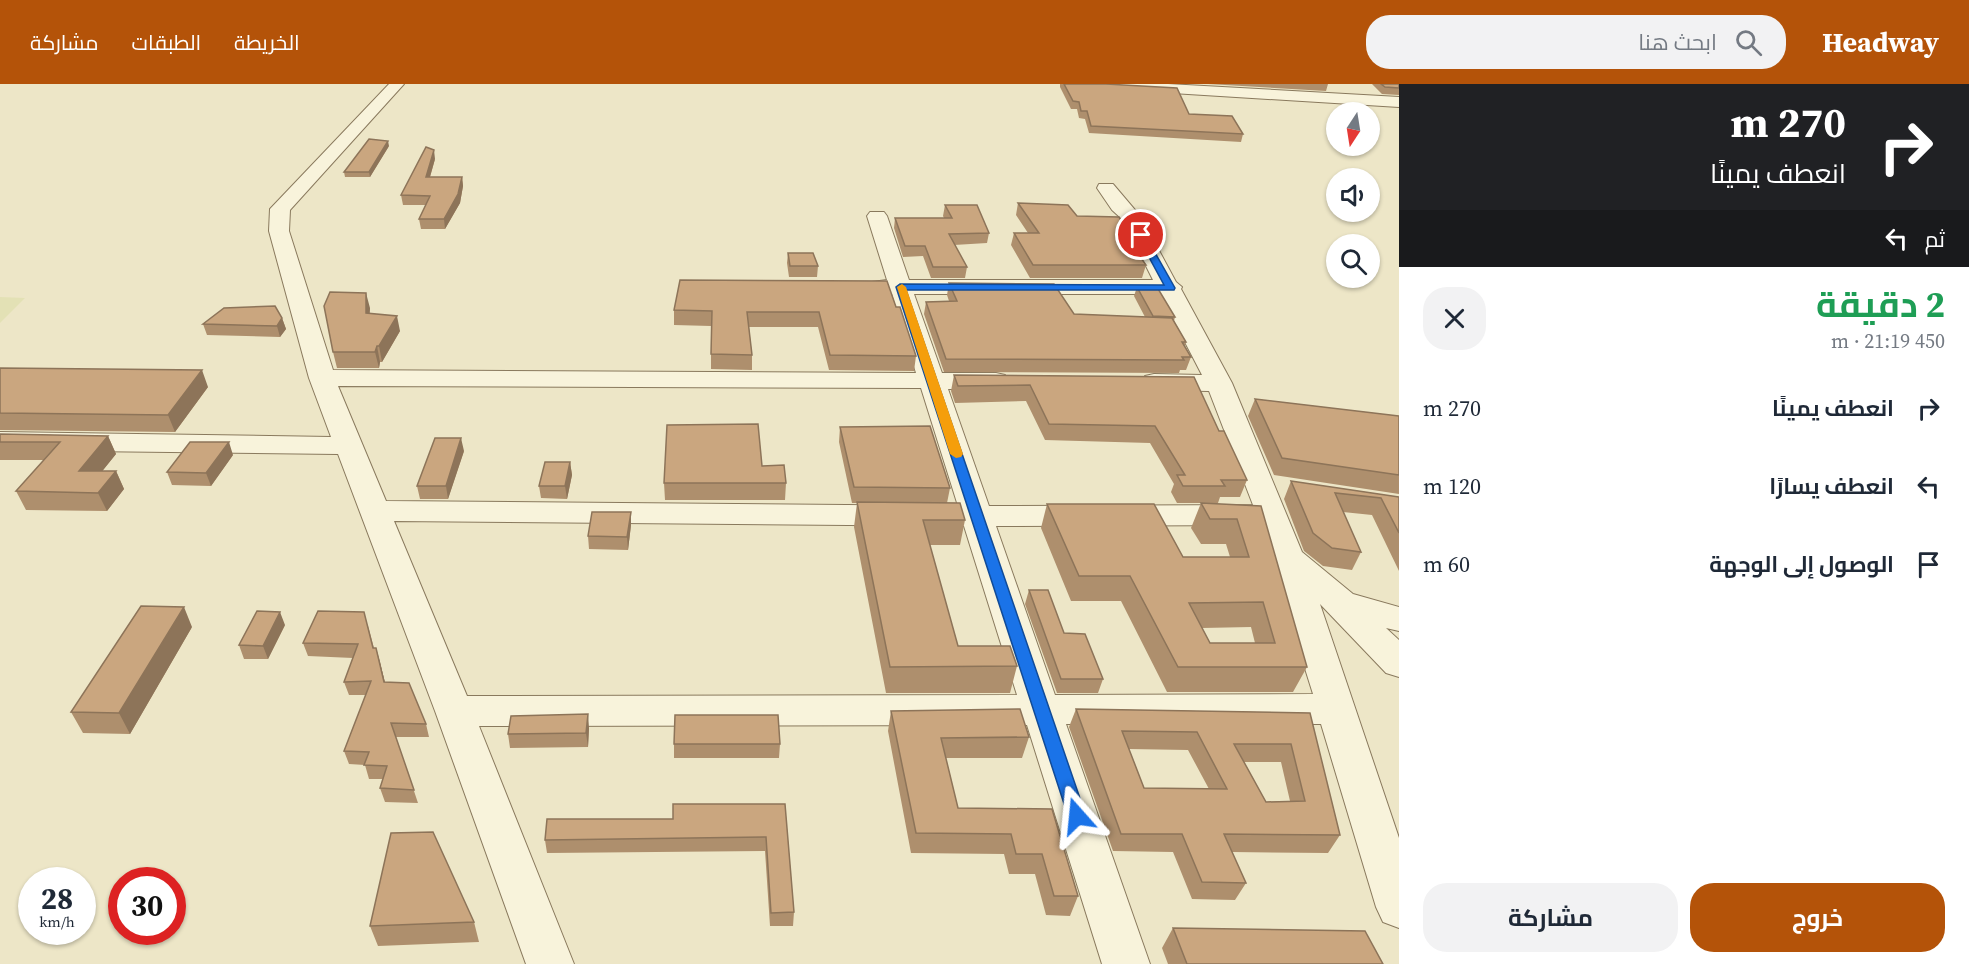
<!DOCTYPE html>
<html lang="ar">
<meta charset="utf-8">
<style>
body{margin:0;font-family:"Source Serif 4",Cairo,serif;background:#f2f2f3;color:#1f2937;direction:rtl;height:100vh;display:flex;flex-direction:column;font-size:22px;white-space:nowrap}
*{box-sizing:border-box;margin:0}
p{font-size:20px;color:#747a83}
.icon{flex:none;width:33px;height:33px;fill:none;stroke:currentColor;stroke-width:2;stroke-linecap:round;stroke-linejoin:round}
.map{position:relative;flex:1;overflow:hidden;direction:ltr}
.sheet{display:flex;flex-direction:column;background:#fff;width:570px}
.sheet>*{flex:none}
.hud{background:#202124;color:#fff;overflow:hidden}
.needle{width:39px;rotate:192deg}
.fabs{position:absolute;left:1326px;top:18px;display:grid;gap:12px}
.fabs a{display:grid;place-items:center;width:54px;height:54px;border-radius:50%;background:#fff;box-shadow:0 2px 4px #0004;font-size:30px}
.speed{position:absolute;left:18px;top:783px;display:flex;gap:12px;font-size:30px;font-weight:700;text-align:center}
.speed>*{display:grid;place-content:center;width:78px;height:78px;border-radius:50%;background:#fff;box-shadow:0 2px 4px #0004;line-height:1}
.speed small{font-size:15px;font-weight:400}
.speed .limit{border:9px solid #d22;background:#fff;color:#111}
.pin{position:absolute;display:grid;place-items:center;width:51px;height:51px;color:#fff;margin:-26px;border:3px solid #fff;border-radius:50%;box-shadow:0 2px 6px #0007}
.me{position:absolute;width:66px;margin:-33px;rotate:342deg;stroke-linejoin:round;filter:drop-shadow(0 0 4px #0008)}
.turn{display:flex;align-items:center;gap:21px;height:126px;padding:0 24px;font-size:27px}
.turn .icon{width:78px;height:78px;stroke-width:2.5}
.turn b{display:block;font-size:42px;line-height:51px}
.then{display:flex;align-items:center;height:57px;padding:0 24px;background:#0003;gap:12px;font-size:22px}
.round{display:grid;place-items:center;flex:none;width:63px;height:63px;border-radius:24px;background:#f2f2f3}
.headline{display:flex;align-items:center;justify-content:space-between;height:102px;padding:0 24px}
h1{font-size:36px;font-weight:700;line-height:45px;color:#1e9e55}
.action{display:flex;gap:12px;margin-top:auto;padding:12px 24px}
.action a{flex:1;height:69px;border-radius:24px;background:#b45309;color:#fff;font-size:24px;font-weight:700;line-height:69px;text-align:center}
.action a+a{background:#f2f2f3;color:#1f2937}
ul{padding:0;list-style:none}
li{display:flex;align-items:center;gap:18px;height:78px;padding:0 24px}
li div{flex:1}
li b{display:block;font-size:22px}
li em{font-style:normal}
header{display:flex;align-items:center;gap:36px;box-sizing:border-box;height:84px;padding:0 30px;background:#b45309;color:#fff}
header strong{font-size:28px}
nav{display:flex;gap:33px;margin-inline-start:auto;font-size:21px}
.search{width:420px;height:54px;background:#f2f2f3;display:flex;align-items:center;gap:15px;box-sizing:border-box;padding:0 21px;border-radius:24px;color:#747a83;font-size:22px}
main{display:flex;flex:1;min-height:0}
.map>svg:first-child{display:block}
</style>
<header>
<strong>Headway</strong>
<div class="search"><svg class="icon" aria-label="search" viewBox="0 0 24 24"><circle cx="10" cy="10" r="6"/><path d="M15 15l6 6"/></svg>ابحث هنا</div>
<nav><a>الخريطة</a><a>الطبقات</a><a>مشاركة</a></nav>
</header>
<main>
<section class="sheet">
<div class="hud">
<div class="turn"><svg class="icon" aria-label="right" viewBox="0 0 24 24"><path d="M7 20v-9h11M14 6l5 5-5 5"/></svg><div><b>270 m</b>انعطف يمينًا</div></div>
<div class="then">ثم<svg class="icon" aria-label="left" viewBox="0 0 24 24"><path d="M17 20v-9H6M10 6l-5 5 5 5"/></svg></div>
</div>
<div class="headline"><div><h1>2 دقيقة</h1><p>450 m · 21:19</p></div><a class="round"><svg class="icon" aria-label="close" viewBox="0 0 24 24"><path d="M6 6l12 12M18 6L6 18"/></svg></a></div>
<ul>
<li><svg class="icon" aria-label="right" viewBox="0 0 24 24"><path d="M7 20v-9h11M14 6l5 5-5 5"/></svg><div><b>انعطف يمينًا</b></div><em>270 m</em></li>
<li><svg class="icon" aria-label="left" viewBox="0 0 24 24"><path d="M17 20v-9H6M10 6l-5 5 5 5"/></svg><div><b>انعطف يسارًا</b></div><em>120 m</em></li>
<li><svg class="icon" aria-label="arrive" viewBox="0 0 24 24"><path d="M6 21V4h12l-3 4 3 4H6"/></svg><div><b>الوصول إلى الوجهة</b></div><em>60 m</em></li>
</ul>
<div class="action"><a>خروج</a><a>مشاركة</a></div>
</section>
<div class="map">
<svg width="1399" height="880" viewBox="0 0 1399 880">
<rect width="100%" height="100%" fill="#ede6c7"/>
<path fill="#e3e1b5" d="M 0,213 L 25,214 L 0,239 Z"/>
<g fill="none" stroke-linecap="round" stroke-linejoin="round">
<defs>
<path id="minor" d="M 389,0 L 404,0 L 290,126 L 289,147 L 333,286 L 916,289 L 892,210 L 872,208 L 869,203 L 872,198 L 887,196 L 867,132 L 870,128 L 884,128 L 887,132 L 909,196 L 1153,196 L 1123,136 L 1112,126 L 1097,104 L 1099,100 L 1113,100 L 1141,133 L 1176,198 L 1182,203 L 1181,205 L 1232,299 L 1302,468 L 1353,510 L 1399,523 L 1399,547 L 1386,544 L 1399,556 L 1399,593 L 1386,589 L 1320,520 L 1399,754 L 1399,844 L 1383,838 L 1376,823 L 1321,640 L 1066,640 L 1150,880 L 1102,880 L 1027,641 L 479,642 L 574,880 L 526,880 L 435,627 L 338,370 L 0,366 L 0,348 L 331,353 L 309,294 L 269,147 L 270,125 ZM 914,210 L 1160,210 L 1202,291 L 1154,290 L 1145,292 L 1141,298 L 1145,304 L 1154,306 L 1209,307 L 1253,421 L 989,422 L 948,305 L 996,305 L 1005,303 L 1009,297 L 1005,291 L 996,289 L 942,289 ZM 338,302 L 921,304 L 958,422 L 386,417 ZM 394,437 L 964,442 L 1017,611 L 467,612 ZM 1260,441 L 1313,610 L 1055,611 L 996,442 Z
M 1085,0 L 1168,0 L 1399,13 L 1399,23 L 1092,4 Z"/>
</defs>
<use href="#minor" stroke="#89795d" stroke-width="2"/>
<use href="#minor" fill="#f8f3db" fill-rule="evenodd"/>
</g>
<path fill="#ae8f6d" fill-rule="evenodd" d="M 1060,0 L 1106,0 L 1189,30 L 1243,50 L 1241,58 L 1089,49 L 1085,35 L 1079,34 L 1077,25 L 1071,25 L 1060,3 Z
M 1208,0 L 1328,0 L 1326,7 Z
M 1372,0 L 1399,0 L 1399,11 L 1382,10 Z
M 389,62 L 370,93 L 345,93 L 344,88 Z
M 435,75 L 430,93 L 462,93 L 463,102 L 460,119 L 445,145 L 421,145 L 419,135 L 426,121 L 403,121 L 401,111 Z
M 1018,119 L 1077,132 L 1132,157 L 1131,160 L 1146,181 L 1142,194 L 1030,194 L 1011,161 L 1014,149 L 1028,149 L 1016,131 Z
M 945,121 L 989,149 L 987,159 L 954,161 L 967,183 L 965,194 L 931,194 L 923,172 L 903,173 L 894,144 L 895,134 L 944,134 L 943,132 Z
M 788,169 L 818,182 L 817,193 L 789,193 L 787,179 Z
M 949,199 L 1074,230 L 1145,233 L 1134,212 L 1137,203 L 1175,233 L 1174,237 L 1186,258 L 1185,262 L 1191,273 L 1186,286 L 1180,286 L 1179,289 L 944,288 L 924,230 L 926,218 L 949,217 L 947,211 Z
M 896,223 L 916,272 L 914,287 L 829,286 L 818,243 L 749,243 L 752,271 L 752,286 L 711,285 L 711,242 L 674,241 L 674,226 Z
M 370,224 L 369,229 L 400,247 L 382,278 L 380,278 L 379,284 L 337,284 L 333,268 Z
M 282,234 L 286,245 L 280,253 L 207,251 L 203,240 Z
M 0,284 L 208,303 L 175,348 L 0,346 Z
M 954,291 L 1194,293 L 1219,347 L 1247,396 L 1240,413 L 1220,413 L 1218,419 L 1177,419 L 1171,408 L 1174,400 L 1150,359 L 1045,356 L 1026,317 L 955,319 L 951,307 Z
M 1255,315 L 1399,332 L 1399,410 L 1274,391 L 1248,332 Z
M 840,343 L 950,404 L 947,419 L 965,436 L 960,461 L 930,461 L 958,562 L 1017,582 L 1010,609 L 886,609 L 854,443 L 857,419 L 852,419 L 839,358 Z
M 0,350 L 108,352 L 116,370 L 102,387 L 116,387 L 124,405 L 107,427 L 26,426 L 16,407 L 44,376 L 0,376 Z
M 464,367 L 448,415 L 420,415 L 417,402 Z
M 233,371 L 211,402 L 172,401 L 167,388 Z
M 570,378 L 572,391 L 567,415 L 541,414 L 539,402 Z
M 762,382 L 786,399 L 785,416 L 665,416 L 664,399 Z
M 1291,397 L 1399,413 L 1399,487 L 1372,431 L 1343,428 L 1361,468 L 1352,486 L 1323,482 L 1304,467 L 1284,415 Z
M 1201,419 L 1261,422 L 1307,583 L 1293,608 L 1167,608 L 1121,517 L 1071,517 L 1041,444 L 1047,420 L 1183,473 L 1230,473 L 1226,460 L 1201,460 L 1191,444 ZM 1251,543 L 1255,559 L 1210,559 L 1202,544 Z
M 631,428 L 631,441 L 628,466 L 589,465 L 588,452 Z
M 1029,506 L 1064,549 L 1103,595 L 1098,609 L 1057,609 L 1025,520 Z
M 285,541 L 268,575 L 244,575 L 239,561 Z
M 368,542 L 374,564 L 376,564 L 385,598 L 426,640 L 429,653 L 396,653 L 418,719 L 385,718 L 380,704 L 383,695 L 369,695 L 365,681 L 349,680 L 344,667 L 366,611 L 349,611 L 344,598 L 353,574 L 308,572 L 303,559 Z
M 192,543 L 130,650 L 83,649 L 71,628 Z
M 1076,625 L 1310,629 L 1340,751 L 1328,769 L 1232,768 L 1246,799 L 1235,816 L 1192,815 L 1173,768 L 1113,767 L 1069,643 ZM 1129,665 L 1188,666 L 1209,705 L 1144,704 ZM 1244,678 L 1281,678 L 1290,717 L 1266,718 Z
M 891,627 L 1029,653 L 1022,674 L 946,674 L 958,724 L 1052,725 L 1078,812 L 1070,832 L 1046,831 L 1035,790 L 1009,790 L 1004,770 L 911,769 L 888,647 Z
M 589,644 L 588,663 L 510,664 L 508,650 Z
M 674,660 L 780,660 L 779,674 L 674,674 Z
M 785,720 L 794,828 L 793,842 L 770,842 L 765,767 L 547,769 L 545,756 L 673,735 Z
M 474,838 L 479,858 L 378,862 L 370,842 Z
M 1173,844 L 1383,880 L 1168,880 L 1162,864 Z"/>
<path fill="#8d7459" d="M 388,57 L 389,62 L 370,93 L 369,88 Z
M 434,66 L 435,75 L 427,103 L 426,93 Z
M 462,93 L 463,102 L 460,119 L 445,145 L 444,135 Z
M 366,209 L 370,224 L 369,244 L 366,229 Z
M 397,232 L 400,247 L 382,278 L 379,262 Z
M 282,234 L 286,245 L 280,253 L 277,242 Z
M 377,262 L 380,278 L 379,284 L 375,268 Z
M 202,286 L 208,303 L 175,348 L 168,331 Z
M 108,352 L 116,370 L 88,405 L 79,387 Z
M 461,354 L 464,367 L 448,415 L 446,402 Z
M 229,358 L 233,371 L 211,402 L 206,389 Z
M 570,378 L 572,391 L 567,415 L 565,402 Z
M 116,387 L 124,405 L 107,427 L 98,409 Z
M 631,428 L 631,441 L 628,466 L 627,453 Z
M 184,523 L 192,543 L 130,650 L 119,629 Z
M 280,528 L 285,541 L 268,575 L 263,562 Z
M 376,564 L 380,578 L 388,612 L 384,598 Z
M 588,630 L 589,644 L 588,663 L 586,649 Z"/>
<path fill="#caa67f" stroke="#8d7459" stroke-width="1.5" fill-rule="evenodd" d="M 1064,0 L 1106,0 L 1177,4 L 1189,30 L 1232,32 L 1243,50 L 1091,42 L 1087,27 L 1081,27 L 1079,18 L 1073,17 Z
M 1381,0 L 1399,0 L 1399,4 L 1385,3 Z
M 369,55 L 388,57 L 369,88 L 344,88 Z
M 426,63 L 434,66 L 426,93 L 462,93 L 458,110 L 444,135 L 419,135 L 430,112 L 401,111 Z
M 1018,119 L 1068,121 L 1077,132 L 1119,133 L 1132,157 L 1129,157 L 1146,181 L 1033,181 L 1014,149 L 1039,149 Z
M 945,121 L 977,121 L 989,149 L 949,150 L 967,183 L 933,183 L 925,162 L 905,162 L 895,134 L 952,134 Z
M 788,169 L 813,169 L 818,182 L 790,182 Z
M 680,196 L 887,197 L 896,223 L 900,223 L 916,272 L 830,271 L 819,228 L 747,228 L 752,271 L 711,270 L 712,227 L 674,226 Z
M 949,199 L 1054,200 L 1074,230 L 1172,234 L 1186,258 L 1182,258 L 1191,273 L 1182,273 L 1184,276 L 946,275 L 926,218 L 957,217 Z
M 1137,203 L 1157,203 L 1175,233 L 1153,232 Z
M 330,208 L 366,209 L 366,229 L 397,232 L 379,262 L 377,262 L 375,268 L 333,268 L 324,222 Z
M 275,222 L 282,234 L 277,242 L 203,240 L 224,224 Z
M 0,284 L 202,286 L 168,331 L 0,329 Z
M 954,291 L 1194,293 L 1219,347 L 1224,347 L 1247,396 L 1221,396 L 1225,402 L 1183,402 L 1177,391 L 1185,391 L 1155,342 L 1049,340 L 1030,301 L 958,302 Z
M 1255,315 L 1399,332 L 1399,391 L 1282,374 Z
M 758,340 L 762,382 L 784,381 L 786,399 L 664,399 L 667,341 Z
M 930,342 L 950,404 L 854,403 L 840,343 Z
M 0,350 L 108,352 L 79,387 L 116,387 L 98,409 L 16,407 L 60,358 L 0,358 Z
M 435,354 L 461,354 L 446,402 L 417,402 Z
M 190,358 L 229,358 L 206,389 L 167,388 Z
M 545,378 L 570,378 L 565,402 L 539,402 Z
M 1291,397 L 1399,413 L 1399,449 L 1381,414 L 1335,409 L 1361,468 L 1332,464 L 1313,449 Z
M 857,418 L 960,419 L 965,436 L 923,436 L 958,562 L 1010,562 L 1017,582 L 890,583 Z
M 1201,419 L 1261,422 L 1307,583 L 1178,583 L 1130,492 L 1079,492 L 1047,420 L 1154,420 L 1183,473 L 1249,473 L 1237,435 L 1210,435 ZM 1263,518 L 1275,559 L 1210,559 L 1189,519 Z
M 592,428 L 631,428 L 627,453 L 588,452 Z
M 1029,506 L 1048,506 L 1064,549 L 1085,550 L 1103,595 L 1061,595 Z
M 141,522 L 184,523 L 119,629 L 71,628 Z
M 257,527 L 280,528 L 263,562 L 239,561 Z
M 318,527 L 364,528 L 373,564 L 376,564 L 384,598 L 409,599 L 426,640 L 391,639 L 414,706 L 380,704 L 387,682 L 364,681 L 369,668 L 344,667 L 371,597 L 344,598 L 358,560 L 303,559 Z
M 1020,625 L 1029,653 L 941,654 L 958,724 L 1052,725 L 1078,812 L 1054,812 L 1042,770 L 1016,770 L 1011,750 L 916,749 L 891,627 Z
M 1076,625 L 1310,629 L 1340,751 L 1224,750 L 1246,799 L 1202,798 L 1182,750 L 1121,750 ZM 1122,647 L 1197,648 L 1227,705 L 1144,704 ZM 1234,660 L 1291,660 L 1305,717 L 1266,718 Z
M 588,630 L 586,649 L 508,650 L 511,632 Z
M 675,631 L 778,631 L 780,660 L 674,660 Z
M 673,720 L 785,720 L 794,828 L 771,829 L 766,753 L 545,756 L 547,735 L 673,735 Z
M 433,748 L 474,838 L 370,842 L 391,749 Z
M 1173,844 L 1365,847 L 1383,880 L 1187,880 Z"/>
<path fill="#1a73e8" stroke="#114b97" stroke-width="1.5" d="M 1141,148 L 1145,151 L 1175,204 L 1174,206 L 906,206 L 1086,732 L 1083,737 L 1077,740 L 1070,737 L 1068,732 L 896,203 L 900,200 L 1164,201 L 1137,151 Z"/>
<path fill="#f59e0b" d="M 902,200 L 906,203 L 963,370 L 961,373 L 956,374 L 950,370 L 897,203 Z"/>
</svg>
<div class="fabs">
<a><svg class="needle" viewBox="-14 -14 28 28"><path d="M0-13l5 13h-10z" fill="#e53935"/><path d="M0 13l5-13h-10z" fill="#747a83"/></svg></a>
<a><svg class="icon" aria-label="sound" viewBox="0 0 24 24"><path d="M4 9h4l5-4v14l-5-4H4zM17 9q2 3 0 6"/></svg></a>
<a><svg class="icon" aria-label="search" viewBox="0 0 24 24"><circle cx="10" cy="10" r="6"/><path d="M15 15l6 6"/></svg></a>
</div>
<div class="speed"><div>28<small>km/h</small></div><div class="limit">30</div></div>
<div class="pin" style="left:1141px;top:151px;background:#d93025"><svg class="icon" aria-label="arrive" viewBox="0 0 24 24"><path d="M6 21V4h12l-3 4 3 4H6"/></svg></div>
<svg class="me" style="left:1077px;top:732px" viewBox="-20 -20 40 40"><path d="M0-17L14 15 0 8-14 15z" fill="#1a73e8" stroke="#fff" stroke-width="4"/></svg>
</div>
</main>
